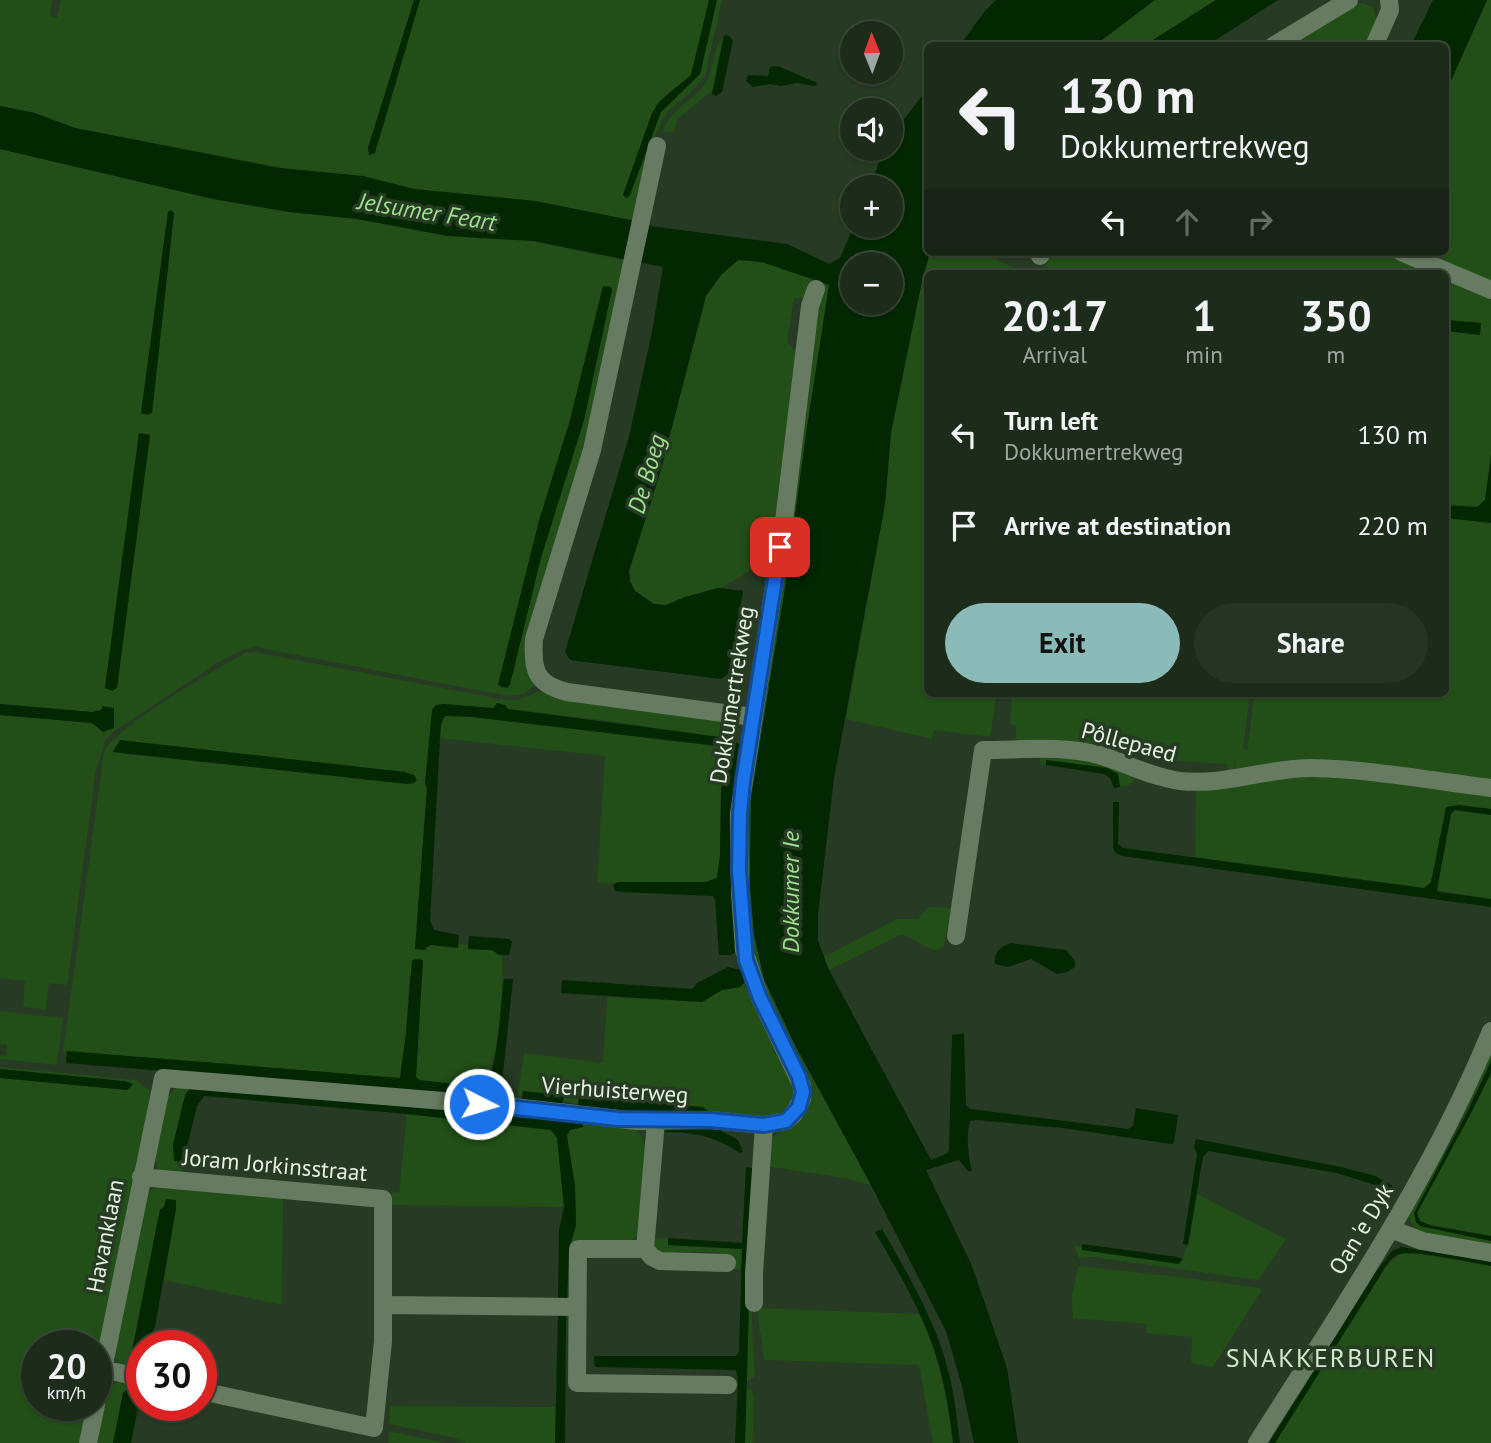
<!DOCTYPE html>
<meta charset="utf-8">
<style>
body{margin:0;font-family:"PT Sans",sans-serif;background:#253423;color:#f1f3f6;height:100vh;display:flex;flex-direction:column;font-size:26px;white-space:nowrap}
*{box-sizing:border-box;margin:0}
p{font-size:23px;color:#a0a7a2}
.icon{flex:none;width:38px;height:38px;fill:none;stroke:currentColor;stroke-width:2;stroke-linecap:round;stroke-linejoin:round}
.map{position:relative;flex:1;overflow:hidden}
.side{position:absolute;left:924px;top:270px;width:525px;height:427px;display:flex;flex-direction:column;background:#1d2c1a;border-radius:10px;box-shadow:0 2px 5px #0004,0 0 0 2px #3b4839}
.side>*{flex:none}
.banner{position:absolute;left:924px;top:42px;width:525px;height:214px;border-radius:10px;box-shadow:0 2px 5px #0004,0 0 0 2px #3b4839;background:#1d2c1a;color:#f1f3f6;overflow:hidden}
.needle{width:46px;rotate:359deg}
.tools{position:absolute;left:840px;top:21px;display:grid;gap:14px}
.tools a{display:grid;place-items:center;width:63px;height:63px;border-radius:50%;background:#1d2c1a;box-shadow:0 2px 5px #0004,0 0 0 2px #3b4839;font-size:35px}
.speed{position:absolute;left:21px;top:1330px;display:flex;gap:14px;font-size:35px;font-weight:700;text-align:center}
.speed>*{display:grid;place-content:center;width:91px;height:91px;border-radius:50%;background:#1d2c1a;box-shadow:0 2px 5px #0004,0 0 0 2px #3b4839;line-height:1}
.speed small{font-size:18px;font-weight:400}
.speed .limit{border:10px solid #d22;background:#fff;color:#111}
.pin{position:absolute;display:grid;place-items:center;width:60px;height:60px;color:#fff;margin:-30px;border-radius:14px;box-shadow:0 4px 10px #0006}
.me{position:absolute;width:77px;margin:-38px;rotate:95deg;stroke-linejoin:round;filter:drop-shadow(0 0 5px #0008)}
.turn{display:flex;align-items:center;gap:24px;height:147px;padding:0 21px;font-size:32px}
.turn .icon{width:91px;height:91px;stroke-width:2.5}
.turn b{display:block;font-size:49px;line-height:60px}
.lanes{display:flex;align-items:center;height:66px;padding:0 21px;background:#0003;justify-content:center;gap:35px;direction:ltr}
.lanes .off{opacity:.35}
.eta{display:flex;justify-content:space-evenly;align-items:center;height:119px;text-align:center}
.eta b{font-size:42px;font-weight:700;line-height:49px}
.button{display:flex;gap:14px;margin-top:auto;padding:14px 21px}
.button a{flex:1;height:80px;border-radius:42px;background:#8bbbb9;color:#111;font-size:28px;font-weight:700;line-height:80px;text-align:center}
.button a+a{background:#253423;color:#f1f3f6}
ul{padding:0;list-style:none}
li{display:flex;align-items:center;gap:21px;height:91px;padding:0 21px}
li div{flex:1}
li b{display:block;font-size:26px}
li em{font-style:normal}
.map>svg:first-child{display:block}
</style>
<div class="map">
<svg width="1491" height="1443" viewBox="0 0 1491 1443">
<rect width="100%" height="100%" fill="#273a23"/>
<path fill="#224f17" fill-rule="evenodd" d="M 0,0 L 52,0 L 50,15 L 57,18 L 61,0 L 414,0 L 368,148 L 373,155 L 420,0 L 709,0 L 691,75 L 667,94 L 652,113 L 623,194 L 630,195 L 661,112 L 700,74 L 717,0 L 722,0 L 705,76 L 691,92 L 668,111 L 655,136 L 635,221 L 535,201 L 414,189 L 363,176 L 280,168 L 75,128 L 35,113 L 0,106 Z
M 1155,0 L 1216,0 L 1145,45 L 1095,46 Z
M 1487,0 L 1491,0 L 1491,283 L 1418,252 L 1446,252 L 1446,92 Z
M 1363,3 L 1374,8 L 1376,21 L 1366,45 L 1285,46 L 1355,4 Z
M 724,37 L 712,91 L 677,119 L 674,132 L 663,132 C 670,108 692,102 706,83 C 715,69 711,47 724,37 Z
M 0,149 L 213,199 L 289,212 L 357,219 L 448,236 L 533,241 L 628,261 L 585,448 L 550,560 L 537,684 L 523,694 L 507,696 L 256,647 L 242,650 L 217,663 L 113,732 L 105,741 L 96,770 L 67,985 L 49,983 L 46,1010 L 23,1007 L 25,982 L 34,982 L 0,978 L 0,715 L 92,723 L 114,728 L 114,709 L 92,712 L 0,704 ZM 171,210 L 174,213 L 152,413 L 147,415 L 141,413 L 168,212 ZM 603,286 L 611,287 L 612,290 L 584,420 L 540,561 L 510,685 L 507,688 L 502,688 L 498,685 L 539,521 L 570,420 ZM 139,433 L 150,435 L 117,687 L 112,690 L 105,687 Z
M 930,252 L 999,252 L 996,260 L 1029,273 L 928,273 L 928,693 L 997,693 L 990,737 L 934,730 L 932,739 L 846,719 L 885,504 L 891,433 L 922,281 Z
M 1050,252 L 1384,252 L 1433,273 L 1044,273 Z
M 738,260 L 762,262 L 814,278 L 808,299 L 794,298 L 787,342 L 800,355 L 771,586 L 755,568 L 721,588 L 686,597 L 666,605 L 654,604 L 635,591 L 630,581 L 629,571 L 660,473 L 706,296 L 721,275 Z
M 1446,278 L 1491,298 L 1491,455 L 1487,495 L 1485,500 L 1477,507 L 1446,505 L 1446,331 L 1480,335 L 1481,324 L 1446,320 Z
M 822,281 L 830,285 L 786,582 L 751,798 L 750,884 L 754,934 L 764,979 L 795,1045 L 871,1185 L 844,1178 L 766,1166 L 769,1139 L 798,1121 L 810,1103 L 752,966 L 743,837 L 819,288 Z
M 1446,518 L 1491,523 L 1491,784 L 1361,768 L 1235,774 L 1234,754 L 1234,775 L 1229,776 L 1227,764 L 1176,761 L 1119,747 L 1116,757 L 1020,744 L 1016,738 L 1016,725 L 1010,724 L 1012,693 L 1250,693 L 1243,749 L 1247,750 L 1255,693 L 1446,693 Z
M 255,652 L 505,700 L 518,700 L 542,690 L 728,721 L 736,726 L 733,740 L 617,722 L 508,709 L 505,705 L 493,709 L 444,704 L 436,705 L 433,710 L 425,783 L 427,788 L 415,948 L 425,950 L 431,945 L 457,947 L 458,944 L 468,945 L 469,949 L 492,950 L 502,955 C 504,979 499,1071 481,1085 C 463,1086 431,1088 416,1077 L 422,960 L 409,978 L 406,1033 L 400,1078 L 63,1052 L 104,752 C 117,726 215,670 245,653 ZM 121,741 L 405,772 L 414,783 L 125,754 Z
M 445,716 L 472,717 L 723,745 L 726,751 L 721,793 L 720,855 L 717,878 L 706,882 L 597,883 L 605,756 L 440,738 L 441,724 Z
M 1039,753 L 1097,759 L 1136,778 L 1130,785 L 1120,787 C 1119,777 1116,772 1107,768 L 1046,760 L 1046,765 L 1041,765 Z
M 1311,772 L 1491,793 L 1491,809 L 1450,806 L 1431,882 L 1424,888 L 1195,857 L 1196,786 Z
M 1455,810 L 1491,815 L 1491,899 L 1437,890 L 1451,814 Z
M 928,907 L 951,908 L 944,946 L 936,950 C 920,947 912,934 900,935 L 829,970 L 823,957 L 897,919 L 918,919 Z
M 744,983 L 758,1015 L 794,1078 L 796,1096 L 791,1107 L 771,1120 L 701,1116 L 703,1107 L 579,1097 L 578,1104 L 563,1101 L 564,1098 L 522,1093 L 522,1096 L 518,1095 L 524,1053 L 603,1063 L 607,997 L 702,1002 L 722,990 L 740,987 Z
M 0,1011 L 63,1018 L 57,1065 L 0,1059 L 0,1055 L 6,1056 L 7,1045 L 0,1044 Z
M 1491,1045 L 1491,1061 L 1487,1070 L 1414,1213 L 1420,1226 L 1491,1241 L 1491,1247 C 1468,1243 1407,1242 1408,1211 Z
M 0,1067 L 136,1080 L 151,1092 L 96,1365 L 96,1346 L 37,1346 L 37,1405 L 88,1405 L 80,1443 L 0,1443 L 0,1078 L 127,1090 L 131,1088 L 131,1082 L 0,1069 Z
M 1491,1073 L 1491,1236 L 1423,1223 L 1418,1218 L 1418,1209 L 1470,1115 Z
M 191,1083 L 279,1090 L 310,1095 L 339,1095 L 493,1109 L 626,1124 L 639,1132 L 646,1147 L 639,1234 C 627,1248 589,1242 570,1242 L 576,1225 L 575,1185 L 567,1136 L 570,1130 L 583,1127 L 578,1121 L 463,1109 L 305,1098 L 275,1092 L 193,1086 L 185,1095 L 173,1144 L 174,1160 L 183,1162 L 180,1174 L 166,1172 L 158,1168 C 151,1156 159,1109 167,1097 C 173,1089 181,1085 191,1083 Z
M 407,1114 L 551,1130 L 557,1138 L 564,1207 L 392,1205 L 392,1192 L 399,1193 Z
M 755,1161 L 750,1280 L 755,1377 L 747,1381 L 751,1168 L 752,1162 Z
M 161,1187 L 283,1198 L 282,1305 L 164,1280 L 176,1209 L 166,1199 L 139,1363 L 142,1363 L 142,1370 C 129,1367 118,1367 114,1353 L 145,1197 L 152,1189 Z
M 1197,1194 L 1286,1239 L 1258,1280 L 1093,1257 L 1079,1258 L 1074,1246 L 1181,1262 L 1188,1245 Z
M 652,1238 L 668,1238 L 669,1245 L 742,1249 L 740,1269 L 733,1269 L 733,1256 L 720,1256 L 720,1252 L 658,1252 Z
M 1402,1253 L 1419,1254 L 1491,1266 L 1491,1443 L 1275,1443 L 1380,1276 L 1390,1262 Z
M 1078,1266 C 1139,1272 1199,1279 1260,1288 L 1261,1291 L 1213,1367 L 1191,1363 L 1192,1337 L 1146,1333 L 1147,1324 L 1073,1318 L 1072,1297 Z
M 757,1308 L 919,1314 C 939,1356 947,1398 953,1443 L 933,1443 L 919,1365 L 764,1360 Z
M 121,1382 L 140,1386 L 139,1392 L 127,1390 L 123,1393 L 113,1443 L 95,1443 L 107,1390 L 114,1384 Z
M 747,1389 L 751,1389 L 754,1395 L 753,1443 L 745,1443 Z
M 390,1406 L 555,1407 L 555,1443 L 466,1443 L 455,1438 L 389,1424 Z
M 389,1431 L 445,1443 L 389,1443 Z"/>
<path fill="#032700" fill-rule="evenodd" d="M 414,0 L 420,0 L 375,153 L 369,155 L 368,148 Z
M 709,0 L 717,0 L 700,74 L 661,112 L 630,195 L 626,198 L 623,195 L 652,113 L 659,102 L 691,75 Z
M 996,0 L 1155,0 L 1095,45 L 960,45 L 984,12 Z
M 1216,0 L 1278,0 L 1208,45 L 1145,45 Z
M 1433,0 L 1487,0 L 1446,92 L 1446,46 L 1411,45 Z
M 724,35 L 728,35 L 733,40 L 722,92 L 716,96 L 712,94 Z
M 778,66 L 817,83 L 815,86 L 797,83 L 781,86 L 770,84 L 753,87 L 746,81 L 748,75 L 768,76 L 770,67 Z
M 927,89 L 928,252 L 930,252 L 922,281 L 891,433 L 885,504 L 834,778 L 818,914 L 818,941 L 829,970 L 931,1160 L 948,1153 L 949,1149 L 952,1035 L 964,1033 L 966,1105 L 970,1109 L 1128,1129 L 1133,1126 L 1136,1108 L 1178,1115 L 1174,1143 L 1171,1144 L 1063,1128 L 976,1120 L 970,1121 C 966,1136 968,1156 972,1171 L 968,1171 L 959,1160 L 926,1170 L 972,1266 L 1007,1368 L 1018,1443 L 974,1443 L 962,1386 L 946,1331 L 871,1185 L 795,1045 L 764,979 L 754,934 L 750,884 L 751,798 L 786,582 L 807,427 L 829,285 L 762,262 L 738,260 L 721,275 L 706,296 L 660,473 L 629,571 L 630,581 L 635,591 L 654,604 L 666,605 L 685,597 L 718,588 L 743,591 L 730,672 L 721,679 L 570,660 L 565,652 L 629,437 L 652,332 L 663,267 L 533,241 L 448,236 L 357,219 L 289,212 L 213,199 L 0,149 L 0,106 L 35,113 L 75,128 L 280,168 L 363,176 L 414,189 L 535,201 L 635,221 L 643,225 L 787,244 L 829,264 L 840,258 L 854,226 L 891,226 L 891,187 L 870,187 L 884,149 L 891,149 L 891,137 ZM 852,264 L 891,264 L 891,303 L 852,303 Z
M 171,210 L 174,213 L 152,413 L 147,415 L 141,413 L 168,212 Z
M 603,286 L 611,287 L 612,290 L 584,420 L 540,561 L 510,685 L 507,688 L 498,685 L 539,521 L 570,420 Z
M 1446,320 L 1481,323 L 1480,335 L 1446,331 Z
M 139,433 L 150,435 L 117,688 L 112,691 L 105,688 Z
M 1491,455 L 1491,523 L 1446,518 L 1446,505 L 1477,507 L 1485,500 Z
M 497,703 L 505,705 L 508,709 L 728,738 L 739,744 C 727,813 729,882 736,952 L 731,955 L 719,955 L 715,900 L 713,896 L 621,892 L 615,891 L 613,885 L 618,882 L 706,882 L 717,878 L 720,855 L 721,793 L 725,747 L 472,717 L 445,716 L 441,724 L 440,738 L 430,921 L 434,930 L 459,935 L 458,948 L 431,945 L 426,947 L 426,950 L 415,949 L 427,788 L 425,784 L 432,710 L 436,705 L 444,704 L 493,708 Z
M 0,704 L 92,712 L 101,710 L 103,706 L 114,708 L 114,728 L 103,732 L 92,723 L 0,715 Z
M 120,740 L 405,772 L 414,775 L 417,780 L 414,783 L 407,784 L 113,752 Z
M 1046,760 L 1107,768 L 1118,774 L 1120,787 L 1114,788 L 1110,778 L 1104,774 L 1046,765 Z
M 1113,802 L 1119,802 L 1118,844 L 1123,848 L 1424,888 L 1431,882 L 1446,807 L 1459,805 L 1491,809 L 1491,815 L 1455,810 L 1451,814 L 1437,890 L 1439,892 L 1491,899 L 1491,907 L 1122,856 L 1116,853 L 1113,848 Z
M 469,936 L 509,939 L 512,942 L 509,955 L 499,955 L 492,950 L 468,949 Z
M 1010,943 L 1066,950 L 1075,961 L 1075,967 L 1067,972 L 1057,974 L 1031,959 L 1008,967 L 995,964 C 993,953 1001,947 1010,943 Z
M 418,959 L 423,960 L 416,1077 L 420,1080 L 473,1086 C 479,1085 484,1085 488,1080 C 498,1065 501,999 504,979 L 513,979 L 501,1092 L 496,1098 L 66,1063 L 67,1051 L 400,1078 L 406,1033 L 412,960 Z
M 728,967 L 741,970 L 745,976 L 744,983 L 740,987 L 722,990 L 702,1002 L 561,993 L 562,980 L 692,989 L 697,983 Z
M 1491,1061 L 1491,1073 L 1470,1115 L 1417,1213 L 1420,1221 L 1432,1226 L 1491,1236 L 1491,1241 L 1420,1226 L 1416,1222 L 1414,1213 L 1467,1113 Z
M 0,1069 L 124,1081 L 133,1084 L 127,1090 L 0,1078 Z
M 192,1086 L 578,1121 L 583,1125 L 583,1127 L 570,1130 L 567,1136 L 575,1185 L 576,1225 L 569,1250 L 567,1299 L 558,1299 L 559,1230 L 564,1207 L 557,1138 L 551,1130 L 407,1114 L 204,1096 L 197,1106 L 183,1162 L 174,1161 L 173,1145 L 185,1095 Z
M 523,1091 L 560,1095 L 564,1098 L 561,1105 L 522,1101 Z
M 579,1097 L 703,1107 L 708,1111 L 707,1114 L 657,1115 L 578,1107 Z
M 664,1128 L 716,1128 L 738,1140 L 743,1152 L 740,1153 C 716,1137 695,1132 666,1132 L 662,1130 Z
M 1196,1139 L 1341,1167 L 1375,1176 L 1393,1186 L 1390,1193 L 1372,1184 L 1337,1173 L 1208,1151 L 1203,1157 L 1188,1245 L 1183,1244 L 1197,1154 L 1194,1147 Z
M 746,1167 L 753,1168 L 745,1443 L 735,1443 L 738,1381 L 736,1370 L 595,1367 L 594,1356 L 736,1356 L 739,1351 L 742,1249 L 668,1245 L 668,1238 L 742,1243 Z
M 166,1199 L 176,1200 L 176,1209 L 155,1327 L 148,1346 L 142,1346 L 142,1363 L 133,1362 L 131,1356 L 160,1209 L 164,1207 Z
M 882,1229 C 909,1276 938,1325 950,1378 C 955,1399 957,1421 960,1443 L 953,1443 C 949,1407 943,1371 930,1338 C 916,1301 895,1266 875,1232 Z
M 1082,1244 L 1178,1257 L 1183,1259 L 1179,1264 L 1082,1250 Z
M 1401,1247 L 1491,1261 L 1491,1266 C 1474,1263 1410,1248 1397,1255 C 1389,1259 1384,1269 1380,1276 L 1275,1443 L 1269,1443 L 1375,1273 L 1392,1251 Z
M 558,1315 L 566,1315 L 565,1443 L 555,1443 Z
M 127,1390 L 139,1392 L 138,1397 L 140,1398 L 131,1443 L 113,1443 L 123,1393 Z"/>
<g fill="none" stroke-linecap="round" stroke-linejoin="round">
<path stroke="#667b61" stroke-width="18" d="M 1273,46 L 1349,0
M 1374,46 L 1390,10 L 1389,0
M 657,146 L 592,450 L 534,639 C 532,669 535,684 567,692 L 753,717
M 1401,252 L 1491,290
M 1040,256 L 1042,252
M 956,936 L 983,750 C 1021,750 1061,745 1099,755 C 1126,763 1151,777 1180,781 C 1225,786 1267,768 1311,768 C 1371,769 1432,781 1491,788
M 656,1121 L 645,1249 L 652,1257 L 660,1261 L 727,1263
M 141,1177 L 383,1199 L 383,1341 L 374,1428 L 201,1391
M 1391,1229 L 1422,1241 L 1491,1253
M 645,1249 L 578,1249 L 577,1383 L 728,1385
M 754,1303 L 754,1273 L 764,1125
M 383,1305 L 577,1307
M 103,1369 L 142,1378
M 96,1403 L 163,1078 L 505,1106 L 637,1121 L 710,1120 L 764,1125 L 786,1121 L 793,1115 L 802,1099 L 802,1086 L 760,998 L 744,950 L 740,893 L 739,813 L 784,521 L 810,306 L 816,289
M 88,1443 L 96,1405
M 1257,1443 C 1341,1310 1431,1178 1491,1031"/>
</g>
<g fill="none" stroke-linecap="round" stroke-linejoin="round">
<defs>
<path id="route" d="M 479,1104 L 618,1119 L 710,1120 L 764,1125 L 786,1121 L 799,1107 L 803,1092 L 799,1077 L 760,998 L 746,960 L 739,870 L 740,813 L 743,782 L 780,547"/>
</defs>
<use href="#route" stroke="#114b97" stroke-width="18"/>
<use href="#route" stroke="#1a73e8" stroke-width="12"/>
</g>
<g text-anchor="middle" stroke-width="7" stroke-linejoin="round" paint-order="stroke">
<g font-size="23" fill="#e5f1e2" stroke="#273a23">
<text transform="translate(732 695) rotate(-81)" y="8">Dokkumertrekweg</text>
<text transform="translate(1129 742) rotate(15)" y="8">Pôllepaed</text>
<text transform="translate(615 1090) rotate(4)" y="8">Vierhuisterweg</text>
<text transform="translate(275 1165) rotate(5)" y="8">Joram Jorkinsstraat</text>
<text transform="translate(1361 1229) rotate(-59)" y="8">Oan 'e Dyk</text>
<text transform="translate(105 1236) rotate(-79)" y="8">Havanklaan</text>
</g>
<g font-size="24" font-style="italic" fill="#9de28e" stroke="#273a23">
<text transform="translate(427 212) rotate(9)" y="8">Jelsumer Feart</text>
<text transform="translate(647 474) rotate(-74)" y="8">De Boeg</text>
<text transform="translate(791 892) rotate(-90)" y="8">Dokkumer Ie</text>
</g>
<g font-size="26" letter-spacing="2" fill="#d0e8cb" stroke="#273a23">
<text x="1331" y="1367">SNAKKERBUREN</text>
</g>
</g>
</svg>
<div class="tools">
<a><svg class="needle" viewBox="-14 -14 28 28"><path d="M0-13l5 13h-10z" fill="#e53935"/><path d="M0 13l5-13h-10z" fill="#a0a7a2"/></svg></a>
<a><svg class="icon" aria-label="sound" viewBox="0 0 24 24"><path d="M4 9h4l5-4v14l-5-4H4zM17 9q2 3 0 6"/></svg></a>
<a>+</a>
<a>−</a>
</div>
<div class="speed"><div>20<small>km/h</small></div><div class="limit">30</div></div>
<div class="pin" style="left:780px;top:547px;background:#d93025"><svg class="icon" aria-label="arrive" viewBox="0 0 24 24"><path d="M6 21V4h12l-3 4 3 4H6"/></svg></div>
<svg class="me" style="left:479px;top:1104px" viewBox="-20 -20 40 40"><circle r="17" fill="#1a73e8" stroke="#fff" stroke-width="3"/><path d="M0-11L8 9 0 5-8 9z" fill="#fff"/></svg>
<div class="banner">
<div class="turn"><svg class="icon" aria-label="left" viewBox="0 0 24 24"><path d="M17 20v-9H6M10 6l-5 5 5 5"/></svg><div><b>130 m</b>Dokkumertrekweg</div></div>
<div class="lanes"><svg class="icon" aria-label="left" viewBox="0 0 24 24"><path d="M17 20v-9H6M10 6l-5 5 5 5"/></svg><svg class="icon off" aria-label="ahead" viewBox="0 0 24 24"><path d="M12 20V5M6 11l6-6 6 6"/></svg><svg class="icon off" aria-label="right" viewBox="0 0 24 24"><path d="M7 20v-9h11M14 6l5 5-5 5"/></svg></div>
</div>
<section class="side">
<div class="eta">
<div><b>20:17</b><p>Arrival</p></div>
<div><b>1</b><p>min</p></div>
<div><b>350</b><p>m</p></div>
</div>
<ul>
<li><svg class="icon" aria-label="left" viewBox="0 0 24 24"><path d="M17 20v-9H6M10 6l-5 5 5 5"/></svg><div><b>Turn left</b><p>Dokkumertrekweg</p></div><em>130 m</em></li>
<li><svg class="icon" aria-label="arrive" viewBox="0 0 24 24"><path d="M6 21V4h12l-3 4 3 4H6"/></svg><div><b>Arrive at destination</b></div><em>220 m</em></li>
</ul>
<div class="button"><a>Exit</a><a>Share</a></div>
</section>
</div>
